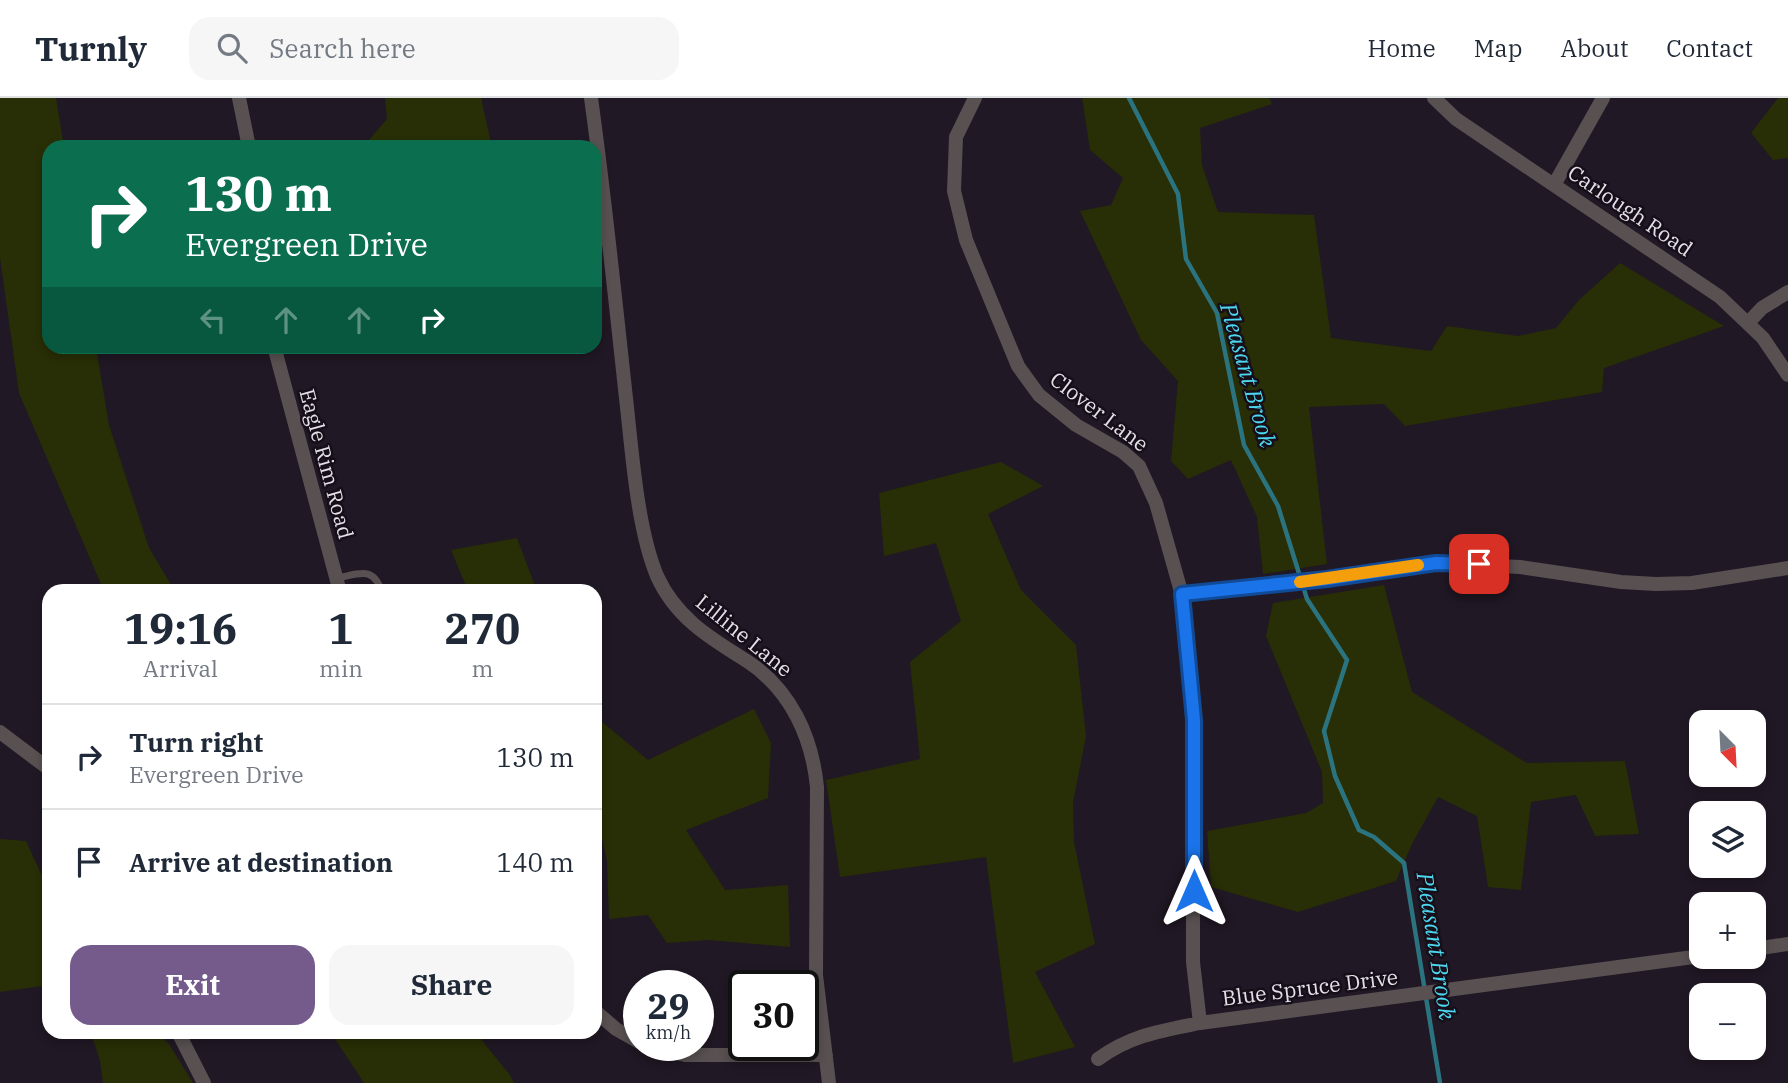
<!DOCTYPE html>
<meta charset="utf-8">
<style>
body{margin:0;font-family:"IBM Plex Serif",serif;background:#f6f6f7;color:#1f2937;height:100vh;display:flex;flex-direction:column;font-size:26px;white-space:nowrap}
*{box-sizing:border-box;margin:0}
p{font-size:23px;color:#747a83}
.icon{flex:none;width:38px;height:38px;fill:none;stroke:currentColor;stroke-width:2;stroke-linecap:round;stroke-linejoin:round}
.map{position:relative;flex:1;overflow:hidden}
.drawer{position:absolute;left:42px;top:486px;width:560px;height:455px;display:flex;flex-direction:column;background:#fff;border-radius:21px;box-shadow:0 4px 10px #0003}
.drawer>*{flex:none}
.hud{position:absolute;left:42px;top:42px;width:560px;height:214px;border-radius:21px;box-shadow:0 4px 10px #0003;background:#0b6e4f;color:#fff;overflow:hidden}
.needle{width:46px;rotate:156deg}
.tools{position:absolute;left:1689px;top:612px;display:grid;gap:14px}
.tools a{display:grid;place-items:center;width:77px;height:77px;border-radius:14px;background:#fff;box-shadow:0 4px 10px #0003;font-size:35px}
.speed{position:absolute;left:623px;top:872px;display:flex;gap:14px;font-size:35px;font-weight:700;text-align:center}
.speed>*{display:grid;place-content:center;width:91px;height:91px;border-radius:50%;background:#fff;box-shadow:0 4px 10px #0003;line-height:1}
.speed small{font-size:18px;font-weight:400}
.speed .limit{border:4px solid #111;border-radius:10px;background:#fff;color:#111}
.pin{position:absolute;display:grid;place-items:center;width:60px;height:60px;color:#fff;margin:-30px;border-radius:14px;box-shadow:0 4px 10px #0006}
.me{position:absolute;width:77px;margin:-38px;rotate:0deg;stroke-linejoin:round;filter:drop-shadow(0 0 5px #0008)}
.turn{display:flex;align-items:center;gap:24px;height:147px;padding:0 28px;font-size:32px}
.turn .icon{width:91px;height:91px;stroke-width:2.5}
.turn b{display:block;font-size:49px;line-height:60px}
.lanes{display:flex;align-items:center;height:66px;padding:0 28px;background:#0003;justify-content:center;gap:35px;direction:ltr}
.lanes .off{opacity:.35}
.eta{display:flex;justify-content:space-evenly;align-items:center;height:119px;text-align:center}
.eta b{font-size:42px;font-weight:800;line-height:49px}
.action{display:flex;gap:14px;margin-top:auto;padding:14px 28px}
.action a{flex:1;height:80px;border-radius:21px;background:#745b8c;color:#fff;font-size:28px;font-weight:800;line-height:80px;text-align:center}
.action a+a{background:#f6f6f7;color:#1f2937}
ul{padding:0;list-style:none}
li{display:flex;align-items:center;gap:21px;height:105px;padding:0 28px;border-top:2px solid #e0e1e3}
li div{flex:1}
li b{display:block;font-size:26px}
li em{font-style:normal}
header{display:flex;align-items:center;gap:42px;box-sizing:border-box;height:98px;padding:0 35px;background:#fff;border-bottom:2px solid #e0e1e3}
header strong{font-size:33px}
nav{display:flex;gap:38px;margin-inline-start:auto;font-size:24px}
.search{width:490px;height:63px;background:#f6f6f7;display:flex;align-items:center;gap:18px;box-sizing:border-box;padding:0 24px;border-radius:21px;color:#747a83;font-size:26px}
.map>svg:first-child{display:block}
</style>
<header>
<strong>Turnly</strong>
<div class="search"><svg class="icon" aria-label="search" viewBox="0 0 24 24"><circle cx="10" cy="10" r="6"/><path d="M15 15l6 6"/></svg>Search here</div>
<nav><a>Home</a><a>Map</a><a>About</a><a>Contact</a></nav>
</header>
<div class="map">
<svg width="1788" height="985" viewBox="0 0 1788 985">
<rect width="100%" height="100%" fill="#201824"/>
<path fill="#282e05" d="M 0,0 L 56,0 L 64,49 L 49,49 L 49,248 L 96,249 L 109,327 L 149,450 L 175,493 L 104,493 L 19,295 L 0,160 Z
M 385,0 L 481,0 L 492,49 L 363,49 L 387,21 Z
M 1082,0 L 1269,0 L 1272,6 L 1200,30 L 1202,67 L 1218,114 L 1314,117 L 1331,240 L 1431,253 L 1447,228 L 1518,238 L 1556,230 L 1579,202 L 1620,165 L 1724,228 L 1604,270 L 1602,294 L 1405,328 L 1384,306 L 1309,309 L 1327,466 L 1263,476 L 1257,419 L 1231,362 L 1188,381 L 1171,363 L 1178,283 L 1141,242 L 1080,113 L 1111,107 L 1123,80 L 1090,52 Z
M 1778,0 L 1788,0 L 1788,60 L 1773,62 L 1751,35 Z
M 1001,364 L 1043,388 L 988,416 L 1021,492 L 1076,547 L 1086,638 L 1073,705 L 1074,744 L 1095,846 L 1035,874 L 1075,949 L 1013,965 L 986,759 L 840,779 L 826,682 L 920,661 L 910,564 L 961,523 L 936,445 L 884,458 L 879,395 Z
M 517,440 L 537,493 L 468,493 L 451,452 Z
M 1384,487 L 1412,594 L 1527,665 L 1625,663 L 1639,736 L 1595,738 L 1576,697 L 1531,704 L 1521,792 L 1488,789 L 1477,718 L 1438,699 L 1412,746 L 1396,783 L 1298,814 L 1211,789 L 1207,733 L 1306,715 L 1323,705 L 1322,674 L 1266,538 L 1273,505 Z
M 754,611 L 771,645 L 768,700 L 686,732 L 725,792 L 788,787 L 790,849 L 709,842 L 667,845 L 648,817 L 609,821 L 607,763 L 595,706 L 595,618 L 648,662 Z
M 0,741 L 26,743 L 49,793 L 49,887 L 0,894 Z
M 91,935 L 157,935 L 169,946 L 193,985 L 103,985 L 100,963 Z
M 331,935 L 476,935 L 510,977 L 514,985 L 364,985 Z"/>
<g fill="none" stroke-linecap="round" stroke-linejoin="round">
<path stroke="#2a737f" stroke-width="4.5" d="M 1129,0 L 1178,96 L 1186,161 L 1217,215 L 1244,347 L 1278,408 L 1307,501 L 1347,562 L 1324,633 L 1335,678 L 1359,732 L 1374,739 L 1404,765 L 1440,985"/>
<path stroke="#585051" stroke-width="7" d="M 337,480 C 359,476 373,467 382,494"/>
<path stroke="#585051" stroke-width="14" d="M 239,0 L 249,49
M 591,0 C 605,100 615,200 626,300 C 632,353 637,430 657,478 C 676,520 710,540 747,563 C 791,592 812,639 817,689 L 816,877 L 829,985
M 975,0 L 956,39 L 954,93 L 966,142 L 1018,268 L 1039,297 L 1076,327 L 1123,354 L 1139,368 L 1156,405 L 1182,497 L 1193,622 L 1193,864 L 1200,925
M 1434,0 L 1456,21 L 1720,199 L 1763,240 L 1788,277
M 1554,87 L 1603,0
M 1748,225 L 1762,210 L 1788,194
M 274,248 L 340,494
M 1182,497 L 1327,481 L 1435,465 L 1520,469 L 1621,484 L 1656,486 L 1692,485 L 1788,470
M 0,634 L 49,671
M 1754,851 L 1788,846
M 595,913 L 616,931 L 639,944
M 178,934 L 204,985
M 645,947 L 685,957 L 826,957
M 1098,961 C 1131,937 1160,933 1200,925 L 1701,858"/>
</g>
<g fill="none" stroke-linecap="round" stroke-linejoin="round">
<defs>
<path id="route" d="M 1194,793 L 1194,622 L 1182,496 L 1327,481 L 1436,465 L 1479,466"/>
</defs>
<use href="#route" stroke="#114b97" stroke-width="18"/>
<use href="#route" stroke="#1a73e8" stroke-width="12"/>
<path stroke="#f59e0b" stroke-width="12" d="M 1300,484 L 1418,467"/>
</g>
<g text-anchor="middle" stroke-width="5" stroke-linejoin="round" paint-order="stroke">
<g font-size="21" fill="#e5e0e8" stroke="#160f1a">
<text transform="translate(1630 113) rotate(34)" y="7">Carlough Road</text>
<text transform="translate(1099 314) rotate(37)" y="7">Clover Lane</text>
<text transform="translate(326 366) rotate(75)" y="7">Eagle Rim Road</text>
<text transform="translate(744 538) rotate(39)" y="7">Lilline Lane</text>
<text transform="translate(1310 890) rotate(-7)" y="7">Blue Spruce Drive</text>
</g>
<g font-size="23" font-style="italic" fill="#4cd8f0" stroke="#160f1a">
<text transform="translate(1248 277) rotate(74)" y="8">Pleasant Brook</text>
<text transform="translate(1436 848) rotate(81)" y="8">Pleasant Brook</text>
</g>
</g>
</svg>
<div class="tools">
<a><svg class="needle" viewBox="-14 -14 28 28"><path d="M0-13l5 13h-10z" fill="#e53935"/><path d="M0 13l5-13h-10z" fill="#747a83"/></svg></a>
<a><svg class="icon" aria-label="layers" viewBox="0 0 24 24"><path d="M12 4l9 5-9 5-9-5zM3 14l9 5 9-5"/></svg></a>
<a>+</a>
<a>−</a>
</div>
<div class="speed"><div>29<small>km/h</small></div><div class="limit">30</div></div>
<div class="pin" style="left:1479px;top:466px;background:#d93025"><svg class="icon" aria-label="arrive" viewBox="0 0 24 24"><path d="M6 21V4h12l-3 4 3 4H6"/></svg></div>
<svg class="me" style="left:1194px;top:793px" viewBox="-20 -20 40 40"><path d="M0-17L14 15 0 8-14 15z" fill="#1a73e8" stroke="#fff" stroke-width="4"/></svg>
<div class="hud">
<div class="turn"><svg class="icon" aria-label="right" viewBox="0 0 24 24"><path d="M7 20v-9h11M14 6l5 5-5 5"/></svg><div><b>130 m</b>Evergreen Drive</div></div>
<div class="lanes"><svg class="icon off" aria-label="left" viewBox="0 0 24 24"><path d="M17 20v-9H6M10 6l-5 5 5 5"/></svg><svg class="icon off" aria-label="ahead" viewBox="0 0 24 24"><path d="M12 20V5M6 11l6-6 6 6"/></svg><svg class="icon off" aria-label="ahead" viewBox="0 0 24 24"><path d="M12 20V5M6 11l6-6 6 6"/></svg><svg class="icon" aria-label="right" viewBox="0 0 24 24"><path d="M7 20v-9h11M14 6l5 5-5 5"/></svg></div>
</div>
<section class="drawer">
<div class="eta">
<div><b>19:16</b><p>Arrival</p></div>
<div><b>1</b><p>min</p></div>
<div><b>270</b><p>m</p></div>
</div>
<ul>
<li><svg class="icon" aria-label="right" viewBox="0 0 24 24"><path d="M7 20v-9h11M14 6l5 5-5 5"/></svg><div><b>Turn right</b><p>Evergreen Drive</p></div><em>130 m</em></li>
<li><svg class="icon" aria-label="arrive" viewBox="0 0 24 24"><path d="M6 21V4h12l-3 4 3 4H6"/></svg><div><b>Arrive at destination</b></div><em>140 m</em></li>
</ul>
<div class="action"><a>Exit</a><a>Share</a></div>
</section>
</div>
